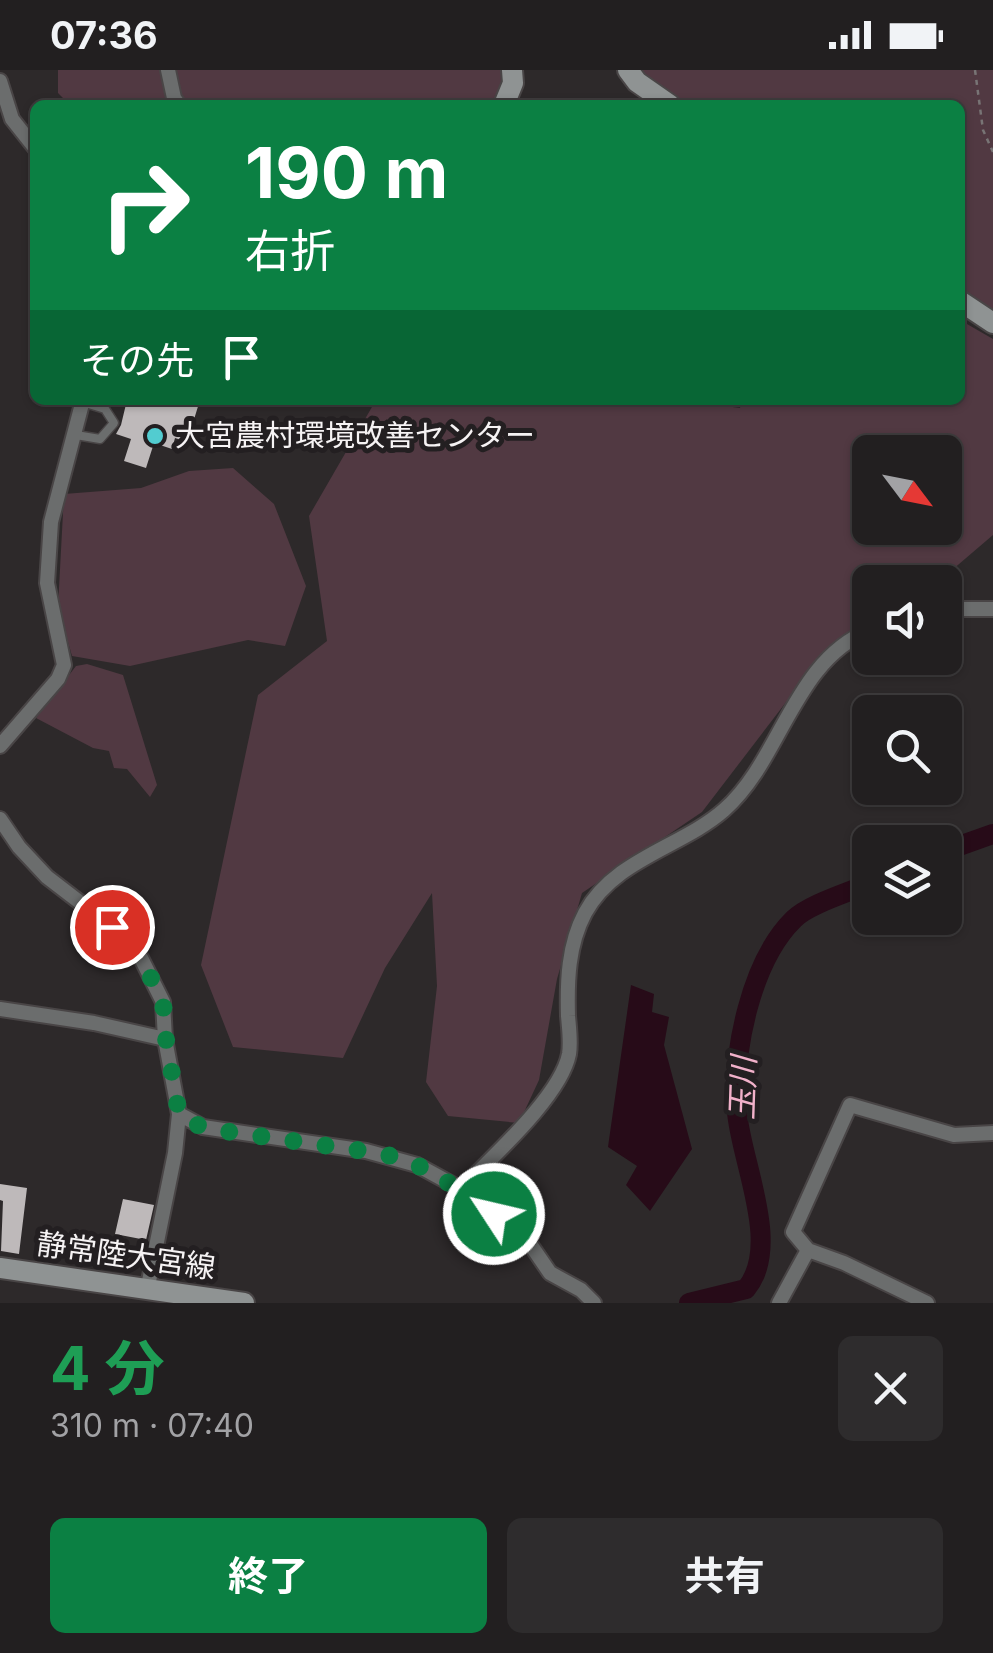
<!DOCTYPE html>
<html lang="ja">
<meta charset="utf-8">
<style>
body{margin:0;font-family:Inter,"Noto Sans JP",sans-serif;background:#2e2c2d;color:#f1f3f6;height:100vh;display:flex;flex-direction:column;font-size:38px;white-space:nowrap}
*{box-sizing:border-box;margin:0}
p{font-size:32px;color:#a2a2a5}
.icon{flex:none;width:55px;height:55px;fill:none;stroke:currentColor;stroke-width:2;stroke-linecap:round;stroke-linejoin:round}
.map{position:relative;height:1233px;overflow:hidden}
.panel{display:flex;flex-direction:column;background:#221f20;flex:1}
.panel>*{flex:none}
.top-card{position:absolute;left:30px;top:30px;width:935px;height:305px;border-radius:15px;box-shadow:0 2px 8px #0004,0 0 0 2px #3f3d3e;background:#0b8043;color:#fff;overflow:hidden}
.needle{width:65px;rotate:122deg}
.buttons{position:absolute;left:852px;top:365px;display:grid;gap:20px}
.buttons a{display:grid;place-items:center;width:110px;height:110px;border-radius:15px;background:#221f20;box-shadow:0 2px 8px #0004,0 0 0 2px #3f3d3e;font-size:50px}
.pin{position:absolute;display:grid;place-items:center;width:85px;height:85px;color:#fff;margin:-42px;border:5px solid #fff;border-radius:50%;box-shadow:0 2px 10px #0007}
.me{position:absolute;width:110px;margin:-55px;rotate:305deg;stroke-linejoin:round;filter:drop-shadow(0 0 8px #0008)}
.turn{display:flex;align-items:center;gap:35px;height:210px;padding:0 50px;font-size:45px}
.turn .icon{width:130px;height:130px;stroke-width:2.5}
.turn b{display:block;font-size:70px;line-height:85px}
.then{display:flex;align-items:center;height:95px;padding:0 50px;background:#0003;gap:20px;font-size:38px}
.round{display:grid;place-items:center;flex:none;width:105px;height:105px;border-radius:15px;background:#2e2c2d}
.headline{display:flex;align-items:center;justify-content:space-between;height:170px;padding:0 50px}
h1{font-size:60px;font-weight:700;line-height:75px;color:#1e9e55}
.button{display:flex;gap:20px;margin-top:auto;padding:20px 50px}
.button a{flex:1;height:115px;border-radius:15px;background:#0b8043;color:#fff;font-size:40px;font-weight:700;line-height:115px;text-align:center}
.button a+a{background:#2e2c2d;color:#f1f3f6}
.status{display:flex;justify-content:space-between;align-items:center;height:70px;padding:0 50px;background:#221f20;direction:ltr}
.status svg{height:28px;fill:currentColor}
.map>svg:first-child{display:block}
</style>
<div class="status"><b>07:36</b><svg viewBox="0 0 49 12"><path d="M0 12V9h3v3zM5 12V6h3v6zM10 12V3h3v9zM15 12V0h3v12zM26 1h20v11H26zM47 4h2v5h-2z"/></svg></div>
<div class="map">
<svg width="993" height="1233" viewBox="0 0 993 1233">
<rect width="100%" height="100%" fill="#2d292a"/>
<path fill="#513942" fill-rule="evenodd" d="M 58,0 L 512,0 L 504,35 L 70,35 L 58,23 Z
M 628,0 L 993,0 L 993,253 L 960,231 L 960,35 L 670,35 Z
M 960,250 L 993,269 L 993,465 L 938,512 L 870,512 L 870,555 L 826,580 L 702,742 L 582,823 L 557,909 L 539,1010 L 519,1053 L 448,1046 L 426,1012 L 437,916 L 432,823 L 385,898 L 343,988 L 233,977 L 201,895 L 258,625 L 327,571 L 309,446 L 376,330 L 679,330 L 740,338 L 742,330 L 960,330 ZM 870,382 L 945,382 L 945,458 L 870,458 Z
M 233,398 L 274,434 L 306,516 L 285,576 L 248,570 L 130,596 L 72,586 L 58,537 L 64,424 L 141,418 L 189,401 Z
M 87,594 L 123,605 L 157,715 L 150,727 L 127,699 L 114,698 L 109,681 L 93,678 L 36,648 L 76,596 Z"/>
<path fill="#270b18" d="M 631,915 L 654,924 L 652,942 L 669,947 L 664,975 L 692,1079 L 650,1141 L 626,1115 L 637,1096 L 608,1077 Z"/>
<g fill="none" stroke-linecap="round" stroke-linejoin="round">
<path stroke="#270b18" stroke-width="20" d="M 945,781 L 993,764
M 689,1233 L 746,1219 C 782,1176 741,1092 737,1042 C 732,982 751,891 794,849 C 809,834 850,822 870,813"/>
</g>
<path fill="#beb9ba" d="M 127,330 L 152,330 L 164,334 L 165,330 L 200,330 L 187,372 L 175,368 L 172,379 L 154,373 L 146,398 L 124,391 L 131,369 L 116,364 L 121,355 Z
M 0,1114 L 27,1118 L 19,1184 L 1,1181 L 3,1131 L 0,1130 Z
M 123,1129 L 154,1135 L 146,1170 L 115,1164 Z"/>
<g fill="none" stroke-linecap="round" stroke-linejoin="round">
<defs>
<path id="lane" d="M 76,365 L 100,369 L 114,353 L 105,339 L 82,332"/>
<path id="street" d="M 168,0 L 174,28 L 179,35
M 0,11 L 12,49 L 35,78
M 945,539 L 993,539
M 0,676 L 58,609 L 64,595 L 47,513 L 51,452 L 83,330
M 0,749 L 19,777 L 47,807 L 112,857 L 141,888 L 163,932 L 165,969 L 179,1044 L 175,1083 L 147,1221
M 0,939 L 94,953 L 165,969
M 179,1044 L 203,1057 L 366,1081 L 417,1095 L 461,1119 L 526,1168 L 550,1203 L 581,1220 L 594,1233
M 461,1119 C 491,1088 561,1026 569,984 C 571,972 569,958 568,946 C 567,911 568,875 585,843 C 614,789 682,777 724,740 C 782,689 793,591 870,560
M 779,1233 L 808,1180
M 927,1233 L 844,1193 L 808,1180 L 793,1162 L 850,1035 L 954,1065 L 993,1063"/>
<path id="secondary" d="M 628,0 L 637,12 L 670,35
M 504,35 L 513,13 L 512,0
M 960,231 L 993,253
M 0,1198 L 244,1233"/>
</defs>
<use href="#lane" stroke="#494546" stroke-width="11"/>
<use href="#street" stroke="#494546" stroke-width="18"/>
<use href="#secondary" stroke="#494546" stroke-width="24"/>
<path stroke="#787475" stroke-width="2.5" stroke-dasharray="5 5" stroke-linecap="butt" d="M 975,0 L 983,60 L 993,82"/>
<use href="#lane" stroke="#6b6d6d" stroke-width="8"/>
<use href="#street" stroke="#6b6d6d" stroke-width="14"/>
<use href="#secondary" stroke="#8f9393" stroke-width="20"/>
</g>
<g fill="none" stroke-linecap="round" stroke-linejoin="round">
<path stroke="#0b8043" stroke-width="18" stroke-dasharray="0 32.4" d="M 112,857 L 141,888 L 163,932 L 166,969 L 179,1044 L 203,1058 L 385,1084 L 417,1095 L 461,1120 L 494,1144"/>
</g>
<circle fill="#52ccd0" stroke="#231f21" stroke-width="4" cx="155" cy="366" r="10"/>
<g text-anchor="middle" stroke-width="10" stroke-linejoin="round" paint-order="stroke">
<g font-size="30" fill="#f6f3f4" stroke="#231f21" text-anchor="start">
<text x="175" y="376">大宮農村環境改善センター</text>
</g>
<g font-size="30" fill="#f6f3f4" stroke="#231f21">
<text transform="translate(126 1186) rotate(8)" y="10">静常陸大宮線</text>
</g>
<g font-size="32" font-style="italic" fill="#f1b1ca" stroke="#231f21">
<text transform="translate(743 1018) rotate(-88)" y="11">玉川</text>
</g>
</g>
</svg>
<div class="buttons">
<a><svg class="needle" viewBox="-14 -14 28 28"><path d="M0-13l5 13h-10z" fill="#e53935"/><path d="M0 13l5-13h-10z" fill="#a2a2a5"/></svg></a>
<a><svg class="icon" aria-label="sound" viewBox="0 0 24 24"><path d="M4 9h4l5-4v14l-5-4H4zM17 9q2 3 0 6"/></svg></a>
<a><svg class="icon" aria-label="search" viewBox="0 0 24 24"><circle cx="10" cy="10" r="6"/><path d="M15 15l6 6"/></svg></a>
<a><svg class="icon" aria-label="layers" viewBox="0 0 24 24"><path d="M12 4l9 5-9 5-9-5zM3 14l9 5 9-5"/></svg></a>
</div>
<div class="pin" style="left:112px;top:857px;background:#d93025"><svg class="icon" aria-label="arrive" viewBox="0 0 24 24"><path d="M6 21V4h12l-3 4 3 4H6"/></svg></div>
<svg class="me" style="left:494px;top:1144px" viewBox="-20 -20 40 40"><circle r="17" fill="#0b8043" stroke="#fff" stroke-width="3"/><path d="M0-11L8 9 0 5-8 9z" fill="#fff"/></svg>
<div class="top-card">
<div class="turn"><svg class="icon" aria-label="right" viewBox="0 0 24 24"><path d="M7 20v-9h11M14 6l5 5-5 5"/></svg><div><b>190 m</b>右折</div></div>
<div class="then">その先<svg class="icon" aria-label="arrive" viewBox="0 0 24 24"><path d="M6 21V4h12l-3 4 3 4H6"/></svg></div>
</div>
</div>
<section class="panel">
<div class="headline"><div><h1>4 分</h1><p>310 m · 07:40</p></div><a class="round"><svg class="icon" aria-label="close" viewBox="0 0 24 24"><path d="M6 6l12 12M18 6L6 18"/></svg></a></div>
<div class="button"><a>終了</a><a>共有</a></div>
</section>
